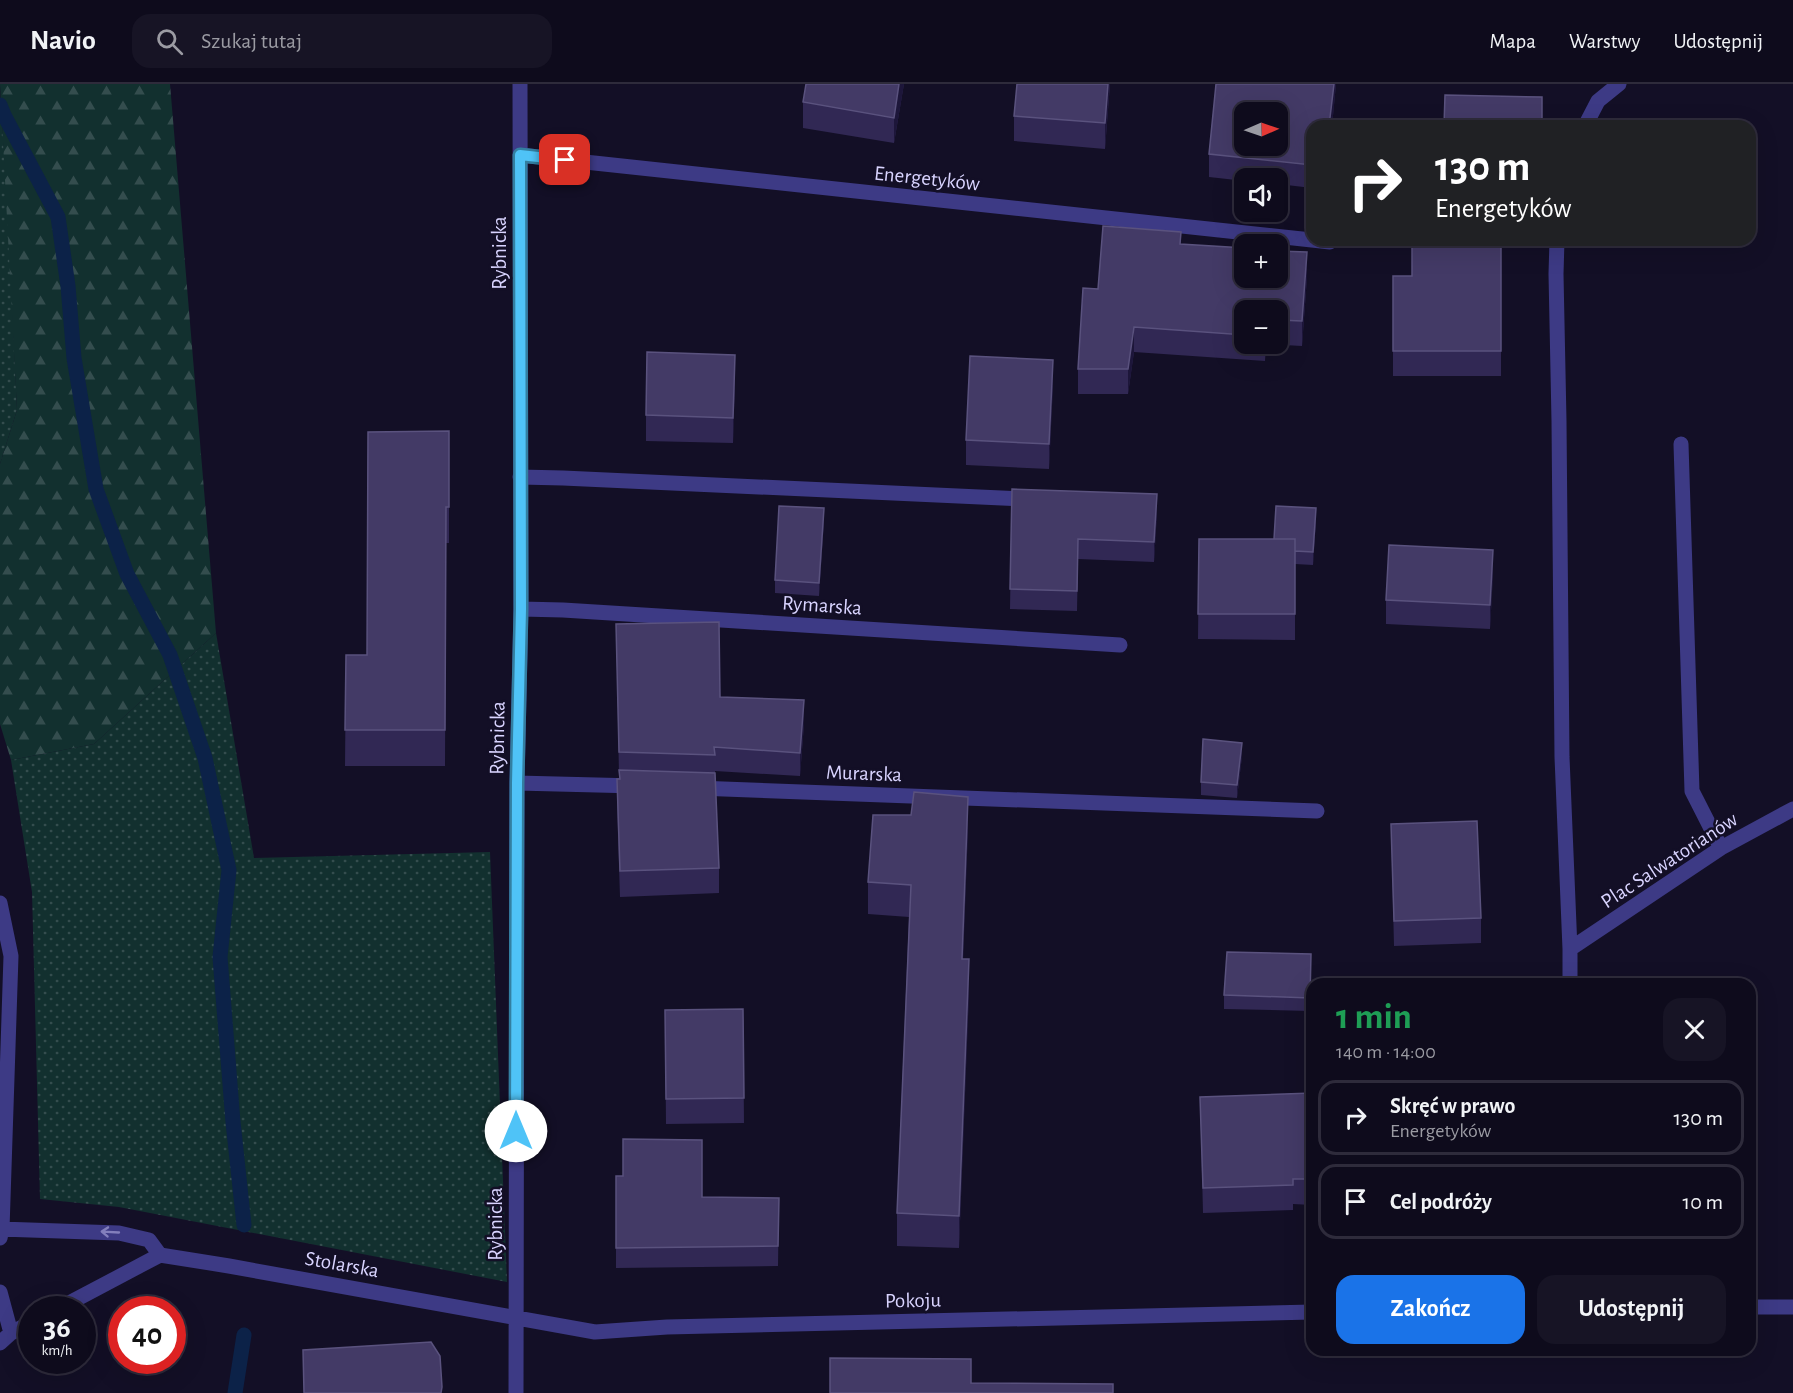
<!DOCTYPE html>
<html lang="pl">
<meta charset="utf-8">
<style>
body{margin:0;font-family:"Alegreya Sans",sans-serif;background:#171425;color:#f1f3f6;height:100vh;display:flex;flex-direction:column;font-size:22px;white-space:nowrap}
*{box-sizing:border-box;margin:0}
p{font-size:20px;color:#9b9ba3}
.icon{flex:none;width:33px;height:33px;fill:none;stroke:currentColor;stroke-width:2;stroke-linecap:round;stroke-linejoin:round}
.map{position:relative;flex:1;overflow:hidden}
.side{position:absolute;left:1306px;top:894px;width:450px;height:378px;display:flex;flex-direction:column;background:#0e0b1c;border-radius:18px;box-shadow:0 6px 24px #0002,0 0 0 2px #2e2b3b}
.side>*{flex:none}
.guide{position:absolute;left:1306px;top:36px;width:450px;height:126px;border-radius:18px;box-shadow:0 6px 24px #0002,0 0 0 2px #2e2b3b;background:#202124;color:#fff;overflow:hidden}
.needle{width:39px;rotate:88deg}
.fabs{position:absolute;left:1234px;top:18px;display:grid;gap:12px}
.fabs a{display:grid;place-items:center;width:54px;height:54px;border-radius:12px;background:#0e0b1c;box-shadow:0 6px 24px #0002,0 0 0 2px #2e2b3b;font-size:30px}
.speed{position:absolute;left:18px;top:1212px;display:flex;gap:12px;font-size:30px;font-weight:700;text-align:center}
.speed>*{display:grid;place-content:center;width:78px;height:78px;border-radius:50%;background:#0e0b1c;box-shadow:0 6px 24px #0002,0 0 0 2px #2e2b3b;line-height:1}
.speed small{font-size:15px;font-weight:400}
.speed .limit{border:9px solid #d22;background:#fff;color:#111}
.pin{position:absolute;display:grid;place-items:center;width:51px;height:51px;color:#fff;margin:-26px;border-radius:12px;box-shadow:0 3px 9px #0006}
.me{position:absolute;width:66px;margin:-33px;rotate:0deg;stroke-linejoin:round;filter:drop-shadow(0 0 4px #0008)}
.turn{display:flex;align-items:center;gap:21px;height:126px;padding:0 30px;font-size:27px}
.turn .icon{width:78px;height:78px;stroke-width:2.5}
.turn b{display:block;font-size:42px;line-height:51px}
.round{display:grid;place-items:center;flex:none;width:63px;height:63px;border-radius:18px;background:#171425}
.overview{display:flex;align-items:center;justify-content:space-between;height:102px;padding:0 30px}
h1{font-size:36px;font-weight:700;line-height:45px;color:#1e9e55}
.primary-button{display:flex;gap:12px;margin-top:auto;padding:12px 30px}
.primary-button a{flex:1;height:69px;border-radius:18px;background:#1a73e8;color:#fff;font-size:24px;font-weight:700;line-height:69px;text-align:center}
.primary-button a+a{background:#171425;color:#f1f3f6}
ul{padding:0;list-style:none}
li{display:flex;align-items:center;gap:18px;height:75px;margin:0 12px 9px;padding:0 18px;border:3px solid #2e2b3b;border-radius:18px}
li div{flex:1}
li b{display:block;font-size:22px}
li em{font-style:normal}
header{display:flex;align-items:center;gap:36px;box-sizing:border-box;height:84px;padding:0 30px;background:#0e0b1c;border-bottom:2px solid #2e2b3b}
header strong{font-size:28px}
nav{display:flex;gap:33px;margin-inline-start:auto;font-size:21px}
.search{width:420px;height:54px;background:#171425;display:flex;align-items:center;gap:15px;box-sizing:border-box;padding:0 21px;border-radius:18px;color:#9b9ba3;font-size:22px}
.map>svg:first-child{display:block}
</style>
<header>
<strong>Navio</strong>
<div class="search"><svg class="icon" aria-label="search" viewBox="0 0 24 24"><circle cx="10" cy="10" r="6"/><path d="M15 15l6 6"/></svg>Szukaj tutaj</div>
<nav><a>Mapa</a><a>Warstwy</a><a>Udostępnij</a></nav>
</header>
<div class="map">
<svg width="1793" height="1309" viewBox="0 0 1793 1309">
<defs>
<pattern id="grass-dots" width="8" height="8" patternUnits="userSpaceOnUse" patternTransform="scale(1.5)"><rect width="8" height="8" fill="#12302f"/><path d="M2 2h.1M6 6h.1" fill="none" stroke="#344d4e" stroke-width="1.8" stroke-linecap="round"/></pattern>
<pattern id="forest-firs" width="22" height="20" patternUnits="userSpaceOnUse" patternTransform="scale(1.5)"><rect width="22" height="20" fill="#12302f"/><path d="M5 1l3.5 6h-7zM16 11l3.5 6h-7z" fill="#344d4e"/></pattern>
</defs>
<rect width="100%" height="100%" fill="#130f26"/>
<path fill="url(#grass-dots)" d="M 0,7 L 8,126 L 17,326 L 0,380 Z
M 216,549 L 254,774 L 490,768 L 507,1198 L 119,1123 L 40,1115 L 32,808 L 11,676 L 94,660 Z"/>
<path fill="url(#forest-firs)" d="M 0,0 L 170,0 L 216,549 L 94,660 L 11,676 L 0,640 L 0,380 L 17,326 Z"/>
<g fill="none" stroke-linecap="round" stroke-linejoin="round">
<path stroke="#0c2248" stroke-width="15" d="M 0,21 L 4,31 L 58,133 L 68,202 L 74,274 L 96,405 L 127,490 L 170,571 L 205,674 L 229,786 L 220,873 L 233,1038 L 244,1141
M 235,1309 L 244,1251"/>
<path stroke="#3d3a85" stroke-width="15" d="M 1585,42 L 1598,17 L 1619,0
M 520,71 L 1330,158
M 1557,156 L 1556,190 L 1559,337 L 1562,673 L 1570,865 L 1570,900
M 1681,360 L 1692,707 L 1721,764
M 520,393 L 563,394 L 1024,415
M 521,525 L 563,526 L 1120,561
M 517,699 L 637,702
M 697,704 L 1317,727
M 0,819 L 11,872 L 2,1145 L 0,1154
M 1570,865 L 1721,764 L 1793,725
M 0,1145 L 119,1149 L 149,1156 L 160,1171
M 0,1208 L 11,1249
M 1750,1223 L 1793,1223
M 56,1226 L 160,1171 L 229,1182 L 595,1248 L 667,1243 L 1312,1228
M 0,1259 L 11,1249 L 32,1238
M 516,1309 L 517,699 L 521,525 L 520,0"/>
</g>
<path fill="#312854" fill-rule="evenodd" d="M 904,0 L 894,59 L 803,44 L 803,18 Z
M 1017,0 L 1110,0 L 1105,65 L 1014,57 L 1014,32 Z
M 1216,0 L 1336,0 L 1332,42 L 1312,42 L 1312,104 L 1278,100 L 1278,94 L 1245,94 L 1245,97 L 1209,93 L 1209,70 Z
M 1412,156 L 1540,156 L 1540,162 L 1501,161 L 1501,292 L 1393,292 L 1393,192 L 1412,192 Z
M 1181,160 L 1307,193 L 1302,262 L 1266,260 L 1265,277 L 1134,268 L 1128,310 L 1078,310 L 1078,285 L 1098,205 ZM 1245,226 L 1278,226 L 1278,260 L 1245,260 Z
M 735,296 L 733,359 L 646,357 L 646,331 Z
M 1053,301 L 1049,385 L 966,381 L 966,356 Z
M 449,347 L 449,459 L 446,459 L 445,682 L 345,682 L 346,571 L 367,571 Z
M 1012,405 L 1157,429 L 1154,478 L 1078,475 L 1077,527 L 1010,525 Z
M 824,437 L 819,512 L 775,509 L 775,496 Z
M 1316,437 L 1313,481 L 1295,480 L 1295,556 L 1198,555 L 1199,455 L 1274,455 Z
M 1493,490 L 1490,545 L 1386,540 L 1386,516 Z
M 616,540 L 720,613 L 804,640 L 800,692 L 715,687 L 719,784 L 719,809 L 620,813 L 617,721 L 617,695 L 619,695 L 619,691 Z
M 1242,672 L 1237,714 L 1201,711 L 1201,698 Z
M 1391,740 L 1481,834 L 1481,859 L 1394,862 Z
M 968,745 L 963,875 L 969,908 L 959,1164 L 897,1162 L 897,1129 L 909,833 L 868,830 L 868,798 Z
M 1311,883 L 1310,927 L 1224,925 L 1224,911 Z
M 743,925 L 744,1039 L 666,1040 L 665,926 Z
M 1312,1009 L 1312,1121 L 1293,1120 L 1293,1126 L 1203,1129 L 1200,1013 Z
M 616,1092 L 702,1113 L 779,1114 L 778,1182 L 616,1184 Z"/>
<path fill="#1d163a" d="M 899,0 L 904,0 L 894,59 L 894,34 Z
M 1108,0 L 1110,0 L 1105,65 L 1105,39 Z
M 1334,0 L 1336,0 L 1332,42 L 1329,42 Z
M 1307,168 L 1307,193 L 1302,262 L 1302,237 Z
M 1134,243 L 1134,268 L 1128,310 L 1128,285 Z
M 735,271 L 735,296 L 733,359 L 733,334 Z
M 1053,276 L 1053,301 L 1049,385 L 1049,360 Z
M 1157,410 L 1157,429 L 1154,478 L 1154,458 Z
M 824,424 L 824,437 L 819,512 L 819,499 Z
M 1316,424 L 1316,437 L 1313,481 L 1313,468 Z
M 1493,466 L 1493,490 L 1490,545 L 1490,521 Z
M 804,616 L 804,640 L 800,692 L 800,669 Z
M 1242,659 L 1242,672 L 1237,714 L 1237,701 Z
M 968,713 L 968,745 L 962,908 L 962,875 Z
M 969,875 L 969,908 L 959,1164 L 959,1132 Z"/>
<path fill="#433a66" stroke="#5a527e" stroke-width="1.5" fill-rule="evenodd" d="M 806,0 L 899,0 L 894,34 L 803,18 Z
M 1017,0 L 1108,0 L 1105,39 L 1014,32 Z
M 1216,0 L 1334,0 L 1329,42 L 1312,42 L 1312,81 L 1209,70 ZM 1245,28 L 1278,28 L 1278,62 L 1245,62 Z
M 1445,11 L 1542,13 L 1542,42 L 1444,42 Z
M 1103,142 L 1181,148 L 1180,160 L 1245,164 L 1245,194 L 1278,194 L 1278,167 L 1307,168 L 1302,237 L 1278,236 L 1278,226 L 1245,226 L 1245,251 L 1134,243 L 1128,285 L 1078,285 L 1083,204 L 1098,205 Z
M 1412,156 L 1501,156 L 1501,267 L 1393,267 L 1393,192 L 1412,192 Z
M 647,268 L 735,271 L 733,334 L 646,331 Z
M 970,272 L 1053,276 L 1049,360 L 966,356 Z
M 449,347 L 449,423 L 446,423 L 445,646 L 345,646 L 346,571 L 367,571 L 368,348 Z
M 1012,405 L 1157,410 L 1154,458 L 1078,455 L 1077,507 L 1010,505 Z
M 779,422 L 824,424 L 819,499 L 775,496 Z
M 1276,422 L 1316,424 L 1313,468 L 1295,467 L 1295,455 L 1274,455 Z
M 1199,455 L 1295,455 L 1295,530 L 1198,530 Z
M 1389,461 L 1493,466 L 1490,521 L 1386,516 Z
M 719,538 L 720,613 L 804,616 L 800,669 L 714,663 L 715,671 L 619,668 L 616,540 Z
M 1203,655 L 1242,659 L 1237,701 L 1201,698 Z
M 619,686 L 715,689 L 719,784 L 620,787 L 617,695 L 620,695 Z
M 914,708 L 968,713 L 962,875 L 969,875 L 959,1132 L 897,1129 L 911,801 L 868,798 L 873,731 L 911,731 Z
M 1477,737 L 1481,834 L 1394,837 L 1391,740 Z
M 1227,868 L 1311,870 L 1310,914 L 1224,911 Z
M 743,925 L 744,1014 L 666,1015 L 665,926 Z
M 1312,1009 L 1312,1095 L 1293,1095 L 1293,1101 L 1203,1104 L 1200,1013 Z
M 623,1055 L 702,1056 L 702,1113 L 779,1114 L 778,1162 L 616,1164 L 616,1092 L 623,1092 Z
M 431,1258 L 440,1272 L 442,1303 L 441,1309 L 304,1309 L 303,1266 Z
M 830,1274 L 971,1275 L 971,1299 L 1113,1300 L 1113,1309 L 830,1309 Z"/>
<defs><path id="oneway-shaft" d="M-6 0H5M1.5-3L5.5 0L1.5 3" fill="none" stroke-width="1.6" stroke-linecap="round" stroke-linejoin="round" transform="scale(1.5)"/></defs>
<use stroke="#837fbc" href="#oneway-shaft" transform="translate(110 1148) rotate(-177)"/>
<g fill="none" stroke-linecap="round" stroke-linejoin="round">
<defs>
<path id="route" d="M 516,1047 L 517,699 L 521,525 L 520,71 L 565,76"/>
</defs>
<use href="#route" stroke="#337fa1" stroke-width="15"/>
<use href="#route" stroke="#4fc3f7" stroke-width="10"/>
</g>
<g text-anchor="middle" stroke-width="5" stroke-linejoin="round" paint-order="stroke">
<g font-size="21" fill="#d9d4ff" stroke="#130f26">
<text transform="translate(927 94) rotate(6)" y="7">Energetyków</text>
<text transform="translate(499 169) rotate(-90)" y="7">Rybnicka</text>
<text transform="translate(822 521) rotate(4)" y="7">Rymarska</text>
<text transform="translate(497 654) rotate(-89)" y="7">Rybnicka</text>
<text transform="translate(864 689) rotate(2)" y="7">Murarska</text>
<text transform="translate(1669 776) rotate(-33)" y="7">Plac Salwatorianów</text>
<text transform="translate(495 1140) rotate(-90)" y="7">Rybnicka</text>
<text transform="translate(342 1180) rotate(10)" y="7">Stolarska</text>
<text transform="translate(913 1216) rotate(-1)" y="7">Pokoju</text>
</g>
</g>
</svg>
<div class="fabs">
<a><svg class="needle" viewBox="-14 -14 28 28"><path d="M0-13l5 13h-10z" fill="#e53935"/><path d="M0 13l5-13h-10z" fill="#9b9ba3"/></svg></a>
<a><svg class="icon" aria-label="sound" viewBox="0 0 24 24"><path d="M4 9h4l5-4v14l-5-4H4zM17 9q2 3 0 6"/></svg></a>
<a>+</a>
<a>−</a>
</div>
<div class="speed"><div>36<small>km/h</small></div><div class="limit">40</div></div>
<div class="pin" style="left:565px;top:76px;background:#d93025"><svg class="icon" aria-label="arrive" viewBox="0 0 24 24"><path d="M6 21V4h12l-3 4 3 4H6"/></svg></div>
<svg class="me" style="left:516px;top:1047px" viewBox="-20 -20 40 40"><circle r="19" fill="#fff"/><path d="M0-13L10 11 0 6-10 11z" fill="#4fc3f7"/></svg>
<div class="guide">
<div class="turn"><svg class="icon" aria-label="right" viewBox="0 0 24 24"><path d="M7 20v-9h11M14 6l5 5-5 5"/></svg><div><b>130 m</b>Energetyków</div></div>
</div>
<section class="side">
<div class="overview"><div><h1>1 min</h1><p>140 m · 14:00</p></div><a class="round"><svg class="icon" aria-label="close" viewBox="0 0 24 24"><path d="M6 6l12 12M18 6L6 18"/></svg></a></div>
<ul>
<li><svg class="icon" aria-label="right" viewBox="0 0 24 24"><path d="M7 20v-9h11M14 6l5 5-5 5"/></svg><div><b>Skręć w prawo</b><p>Energetyków</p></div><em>130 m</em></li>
<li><svg class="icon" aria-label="arrive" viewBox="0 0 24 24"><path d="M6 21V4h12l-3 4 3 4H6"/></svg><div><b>Cel podróży</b></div><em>10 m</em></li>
</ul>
<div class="primary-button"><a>Zakończ</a><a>Udostępnij</a></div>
</section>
</div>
